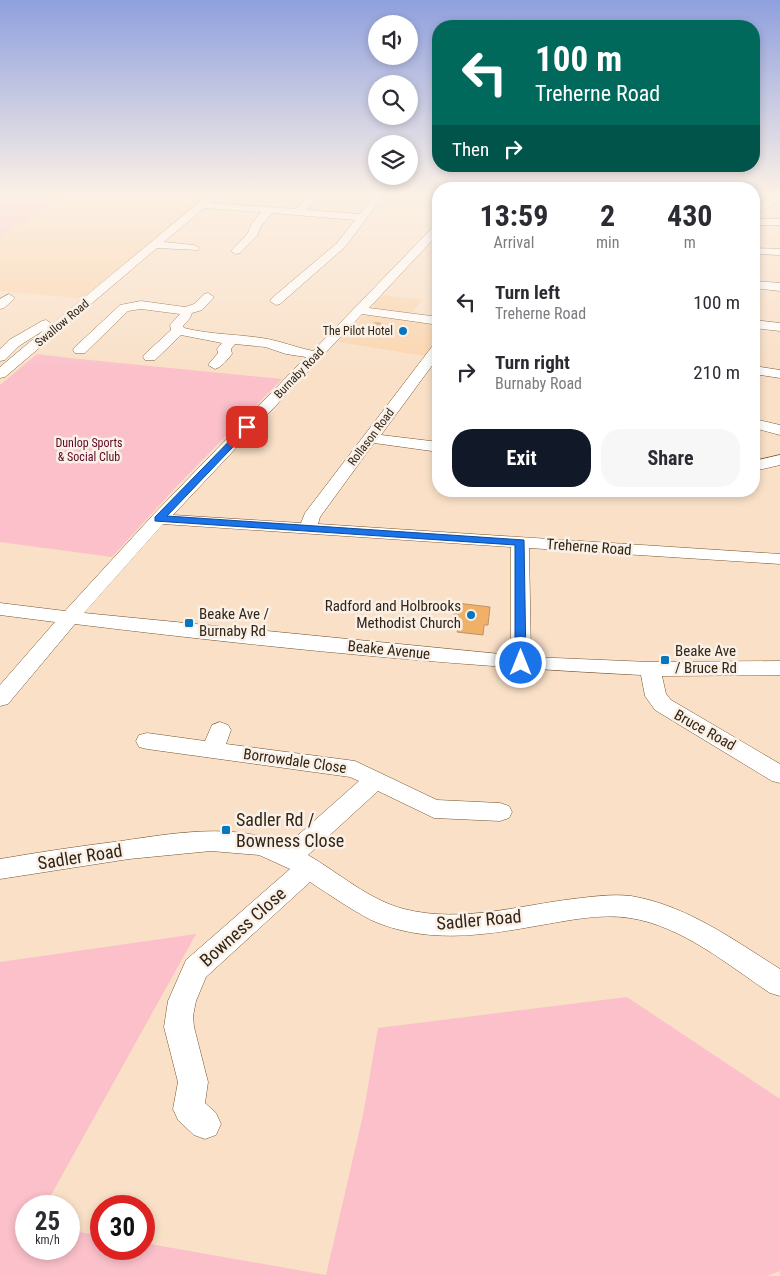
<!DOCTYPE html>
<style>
body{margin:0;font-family:"Roboto Condensed",sans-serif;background:#f7f7f7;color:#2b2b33;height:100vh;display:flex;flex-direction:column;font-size:19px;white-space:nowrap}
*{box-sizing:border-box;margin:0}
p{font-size:16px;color:#7c7c81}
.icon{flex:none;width:28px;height:28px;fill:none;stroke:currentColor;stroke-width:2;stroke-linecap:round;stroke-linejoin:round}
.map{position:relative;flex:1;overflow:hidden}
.sheet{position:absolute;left:432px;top:182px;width:328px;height:315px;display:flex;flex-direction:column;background:#fff;border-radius:20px;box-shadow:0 2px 8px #0003}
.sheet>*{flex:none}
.top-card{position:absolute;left:432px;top:20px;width:328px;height:152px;border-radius:20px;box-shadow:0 2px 8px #0003;background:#00695c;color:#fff;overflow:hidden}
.fabs{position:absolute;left:368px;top:15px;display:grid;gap:10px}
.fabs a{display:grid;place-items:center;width:50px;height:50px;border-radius:50%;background:#fff;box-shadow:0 2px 8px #0003;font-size:25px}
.speed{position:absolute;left:15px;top:1195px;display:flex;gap:10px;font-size:25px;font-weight:700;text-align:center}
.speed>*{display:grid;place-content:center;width:65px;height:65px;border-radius:50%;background:#fff;box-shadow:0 2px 8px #0003;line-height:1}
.speed small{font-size:12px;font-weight:400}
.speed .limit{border:8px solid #d22;background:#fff;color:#111}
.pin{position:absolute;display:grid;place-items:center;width:42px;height:42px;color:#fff;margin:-21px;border-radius:10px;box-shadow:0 2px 8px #0006}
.me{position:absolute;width:55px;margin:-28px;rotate:0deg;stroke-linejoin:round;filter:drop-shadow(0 0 4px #0008)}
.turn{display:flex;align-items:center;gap:18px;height:105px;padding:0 20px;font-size:22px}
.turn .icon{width:65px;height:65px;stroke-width:2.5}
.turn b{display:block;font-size:35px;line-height:42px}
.then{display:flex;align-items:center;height:48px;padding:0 20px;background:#0003;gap:10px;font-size:19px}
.eta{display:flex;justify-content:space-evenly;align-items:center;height:85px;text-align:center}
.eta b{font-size:30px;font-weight:700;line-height:35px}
.cta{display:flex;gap:10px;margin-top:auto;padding:10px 20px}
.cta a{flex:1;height:58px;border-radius:20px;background:#111827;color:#fff;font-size:20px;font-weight:700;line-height:58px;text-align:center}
.cta a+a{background:#f7f7f7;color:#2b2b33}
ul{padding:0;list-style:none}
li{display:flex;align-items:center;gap:15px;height:70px;padding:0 20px}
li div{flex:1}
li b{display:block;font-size:19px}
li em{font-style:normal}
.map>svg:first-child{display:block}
</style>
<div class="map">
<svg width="780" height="1276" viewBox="0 0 780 1276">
<rect width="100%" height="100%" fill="#f9e0c7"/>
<path fill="#fad5af" d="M 67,194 L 210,194 L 127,266 L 91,299 L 0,291 L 0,236 Z
M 382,295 L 422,300 L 411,314 L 374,308 L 373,305 Z
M 369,314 L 439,325 L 439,338 L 425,356 L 338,342 L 363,316 Z"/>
<path fill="#fbc0ca" d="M 0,194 L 67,194 L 0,236 Z
M 37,354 L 70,358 L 282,379 L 177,486 L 112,557 L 0,542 L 0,385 Z
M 196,934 L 45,1206 L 26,1206 L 26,1249 L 69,1249 L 69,1230 L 101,1236 L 101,1249 L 144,1249 L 144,1243 L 326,1275 L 363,1115 L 378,1028 L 627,997 L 780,1099 L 780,1271 L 767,1276 L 0,1276 L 0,962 Z"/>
<path fill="#f1b068" stroke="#ba936b" d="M 374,323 L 380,323 L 394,336 L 365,332 Z
M 457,603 L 490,607 L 488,625 L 484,625 L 483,635 L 457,632 L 458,630 L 450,629 Z"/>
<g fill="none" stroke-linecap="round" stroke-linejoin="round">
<defs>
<path id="minor" d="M 209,194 L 220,194 L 211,203 L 295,209 L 311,194 L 321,194 L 306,210 L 360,214 L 375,194 L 385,194 L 345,247 L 280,304 L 276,305 L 270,301 L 272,298 L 337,243 L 355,220 L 272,213 L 261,226 L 257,236 L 240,253 L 236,254 L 231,251 L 248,233 L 251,225 L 261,212 L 204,208 L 164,242 L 194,245 L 199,248 L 198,250 L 157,248 L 5,377 L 0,378 L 0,367 L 44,330 L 19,346 L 5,360 L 0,361 L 0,349 L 9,340 L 42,321 L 46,320 L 52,324 Z
M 780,194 L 780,200 L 754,215 L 754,208 L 768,198 Z
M 754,219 L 780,219 L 780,225 L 754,225 Z
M 439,224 L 439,233 L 369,308 L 439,317 L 439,325 L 362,314 L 173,515 L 301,523 L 305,513 L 434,344 L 439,343 L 439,356 L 381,435 L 439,442 L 439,452 L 374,443 L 320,517 L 318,524 L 780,554 L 780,564 L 529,548 L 531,657 L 650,662 L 780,661 L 780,675 L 662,676 L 666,694 L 671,700 L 780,764 L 780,783 L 772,781 L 655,710 L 645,696 L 641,675 C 452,666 263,647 75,624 L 8,704 L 0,706 L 0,685 L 55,622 L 0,615 L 0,603 L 65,611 L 153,515 L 306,357 L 286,354 L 265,347 L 235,344 L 231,349 L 232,354 C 227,360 222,367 215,369 L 208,365 L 218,353 L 217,349 L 222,343 L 181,335 L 155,360 L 145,360 L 143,357 L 145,354 L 171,330 L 170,325 L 180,314 L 141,309 L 128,311 L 85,353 L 75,353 L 73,350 L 75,347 L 120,305 L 141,301 L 185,307 L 194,304 L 204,294 L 208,293 L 214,297 L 202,310 L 192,313 L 190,318 L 183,326 L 184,328 C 212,335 240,334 268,339 C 283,342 298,348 313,351 L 435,225 ZM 163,524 L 511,547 L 511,655 L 84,613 Z
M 754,248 L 780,249 L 780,255 L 754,254 Z
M 754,281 L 780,283 L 780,291 L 754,288 Z
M 9,294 L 15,298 L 4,308 L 0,309 L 0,299 Z
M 754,320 L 780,323 L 780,331 L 754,328 Z
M 754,366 L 780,370 L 780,378 L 754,374 Z
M 754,419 L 780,425 L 780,435 L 754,428 Z
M 780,455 L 780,465 L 754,471 L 754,461 Z
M 220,722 L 228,725 L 231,730 L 226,744 L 355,761 L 437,800 L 500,803 L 509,806 L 512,812 L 509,818 L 500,821 L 434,818 L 378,791 L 308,855 C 339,873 369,900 404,909 C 463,924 523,904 581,898 C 597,896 615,894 631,896 C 686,905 734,940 780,969 L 780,996 L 770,993 C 728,965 682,926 630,918 C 600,913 566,921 536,926 C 480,936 425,944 371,920 C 350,909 330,895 310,882 L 206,977 L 196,1001 L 193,1016 L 194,1027 L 208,1082 L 205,1103 L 216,1113 L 221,1124 L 216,1135 L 205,1139 L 194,1135 L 178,1120 L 173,1109 L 178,1082 L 164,1027 L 168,1001 L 186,960 L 290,869 L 259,855 L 211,851 L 129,859 L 0,879 L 0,859 C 40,852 81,846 121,841 C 175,833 236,822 287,845 L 359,781 L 350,777 L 147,749 L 139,747 L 136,741 L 139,735 L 147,733 L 205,741 L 212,725 Z"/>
</defs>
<use href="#minor" stroke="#77542d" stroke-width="1"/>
<use href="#minor" fill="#fff" fill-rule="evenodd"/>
</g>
<linearGradient id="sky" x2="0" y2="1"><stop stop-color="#8fa0de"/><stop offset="0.52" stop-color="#fcf1e6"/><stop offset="1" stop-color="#fcf1e6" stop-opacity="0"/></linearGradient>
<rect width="780" height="373" fill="url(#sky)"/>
<path fill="#1a73e8" stroke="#114b97" d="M 247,425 L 250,426 L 250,429 L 167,516 L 524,540 L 526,663 L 525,666 L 516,666 L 515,663 L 515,545 L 155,521 L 155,517 L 244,426 Z"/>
<g fill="#0776c0" stroke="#f9f1e8" stroke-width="2">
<circle cx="403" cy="331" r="5"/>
<circle cx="471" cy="615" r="5"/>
<rect x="184" y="618" width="10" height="10" rx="2.5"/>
<rect x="660" y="655" width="10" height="10" rx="2.5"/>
<rect x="221" y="825" width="10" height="10" rx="2.5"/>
</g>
<g text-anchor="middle" stroke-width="5" stroke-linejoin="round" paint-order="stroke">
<g font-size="12" fill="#352515" stroke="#f9f1e8">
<text transform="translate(62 323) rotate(-40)" y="4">Swallow Road</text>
<text transform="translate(299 373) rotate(-46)" y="4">Burnaby Road</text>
<text transform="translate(371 437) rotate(-53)" y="4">Rollason Road</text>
</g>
<g font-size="12" fill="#352515" stroke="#f9f1e8" text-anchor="end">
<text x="393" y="335">The Pilot Hotel</text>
</g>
<g font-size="12" fill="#5d0626" stroke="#f9f1e8">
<text x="89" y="447">Dunlop Sports<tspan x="89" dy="14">&amp; Social Club</tspan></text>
</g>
<g font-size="15" fill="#352515" stroke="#f9f1e8">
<text transform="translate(589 547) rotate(4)" y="5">Treherne Road</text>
<text transform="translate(389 650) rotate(6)" y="5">Beake Avenue</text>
<text transform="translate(705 730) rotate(29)" y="5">Bruce Road</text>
<text transform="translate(295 761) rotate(8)" y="5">Borrowdale Close</text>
</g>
<g font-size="15" fill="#352515" stroke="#f9f1e8" text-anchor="start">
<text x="461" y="611" text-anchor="end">Radford and Holbrooks<tspan x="461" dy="17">Methodist Church</tspan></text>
<text x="199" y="619">Beake Ave /<tspan x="199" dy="17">Burnaby Rd</tspan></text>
<text x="675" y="656">Beake Ave<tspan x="675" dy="17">/ Bruce Rd</tspan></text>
</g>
<g font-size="18" fill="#352515" stroke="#f9f1e8" text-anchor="start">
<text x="236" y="826">Sadler Rd /<tspan x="236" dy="21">Bowness Close</tspan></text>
</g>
<g font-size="18" fill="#352515" stroke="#f9f1e8">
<text transform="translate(80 857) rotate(-9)" y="6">Sadler Road</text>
<text transform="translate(479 920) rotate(-5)" y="6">Sadler Road</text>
<text transform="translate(243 927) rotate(-42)" y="6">Bowness Close</text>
</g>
</g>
</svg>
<div class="fabs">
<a><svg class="icon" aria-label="sound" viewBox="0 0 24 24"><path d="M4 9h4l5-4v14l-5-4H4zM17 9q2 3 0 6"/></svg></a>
<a><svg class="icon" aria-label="search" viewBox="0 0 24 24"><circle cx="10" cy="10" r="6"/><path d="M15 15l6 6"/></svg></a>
<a><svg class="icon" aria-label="layers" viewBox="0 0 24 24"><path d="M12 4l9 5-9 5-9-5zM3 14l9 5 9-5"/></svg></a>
</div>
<div class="speed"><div>25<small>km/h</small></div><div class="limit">30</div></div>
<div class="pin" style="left:247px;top:427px;background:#d93025"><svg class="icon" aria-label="arrive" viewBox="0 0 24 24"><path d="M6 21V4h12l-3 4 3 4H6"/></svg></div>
<svg class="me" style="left:521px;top:663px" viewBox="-20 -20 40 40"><circle r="17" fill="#1a73e8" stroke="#fff" stroke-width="3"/><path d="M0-11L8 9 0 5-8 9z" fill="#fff"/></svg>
<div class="top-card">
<div class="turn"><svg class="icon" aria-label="left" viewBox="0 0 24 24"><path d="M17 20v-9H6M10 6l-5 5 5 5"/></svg><div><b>100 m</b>Treherne Road</div></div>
<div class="then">Then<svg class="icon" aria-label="right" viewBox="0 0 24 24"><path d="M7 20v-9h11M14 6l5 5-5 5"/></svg></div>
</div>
<section class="sheet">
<div class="eta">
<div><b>13:59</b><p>Arrival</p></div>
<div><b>2</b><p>min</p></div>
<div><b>430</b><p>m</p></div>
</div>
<ul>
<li><svg class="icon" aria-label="left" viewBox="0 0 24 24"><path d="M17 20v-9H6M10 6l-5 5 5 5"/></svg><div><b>Turn left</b><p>Treherne Road</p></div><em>100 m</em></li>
<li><svg class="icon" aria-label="right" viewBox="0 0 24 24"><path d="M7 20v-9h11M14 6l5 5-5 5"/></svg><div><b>Turn right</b><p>Burnaby Road</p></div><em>210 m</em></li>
</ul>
<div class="cta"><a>Exit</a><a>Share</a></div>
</section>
</div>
